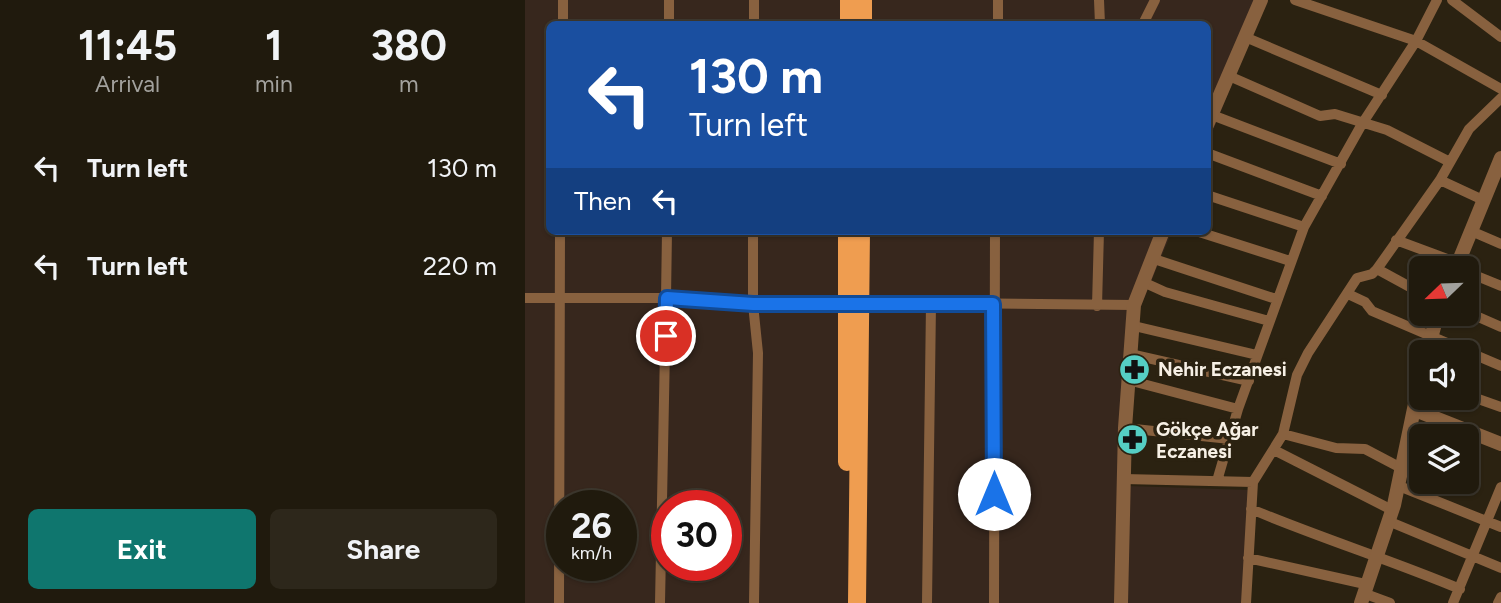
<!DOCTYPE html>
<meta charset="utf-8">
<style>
body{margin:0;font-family:Figtree,sans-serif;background:#2d271b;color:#f1f3f6;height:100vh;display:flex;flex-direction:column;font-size:26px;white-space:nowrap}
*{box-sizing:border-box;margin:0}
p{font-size:23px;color:#a2a19d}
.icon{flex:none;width:38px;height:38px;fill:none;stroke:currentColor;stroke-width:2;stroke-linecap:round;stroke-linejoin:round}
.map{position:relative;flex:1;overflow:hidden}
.details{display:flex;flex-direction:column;background:#201a0d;width:525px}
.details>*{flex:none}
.guide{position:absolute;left:21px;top:21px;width:665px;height:214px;border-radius:10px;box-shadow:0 2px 5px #0004,0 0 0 2px #3d382e;background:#1a4fa0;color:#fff;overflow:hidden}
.needle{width:46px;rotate:247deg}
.buttons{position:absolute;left:884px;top:256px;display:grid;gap:14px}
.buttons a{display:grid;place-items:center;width:70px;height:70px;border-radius:10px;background:#201a0d;box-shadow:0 2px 5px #0004,0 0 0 2px #3d382e;font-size:35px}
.speed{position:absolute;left:21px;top:490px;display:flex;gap:14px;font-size:35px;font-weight:700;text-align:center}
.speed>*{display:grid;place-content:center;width:91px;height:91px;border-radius:50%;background:#201a0d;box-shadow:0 2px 5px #0004,0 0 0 2px #3d382e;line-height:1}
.speed small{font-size:18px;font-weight:400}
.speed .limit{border:10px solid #d22;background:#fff;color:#111}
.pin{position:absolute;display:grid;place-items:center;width:60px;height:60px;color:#fff;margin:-30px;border:4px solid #fff;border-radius:50%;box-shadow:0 2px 7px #0007}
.me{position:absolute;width:77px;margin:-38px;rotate:0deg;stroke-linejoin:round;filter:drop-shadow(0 0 5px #0008)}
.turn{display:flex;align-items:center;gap:24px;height:147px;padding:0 28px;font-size:32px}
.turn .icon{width:91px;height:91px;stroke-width:2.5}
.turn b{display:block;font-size:49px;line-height:60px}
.then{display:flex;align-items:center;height:66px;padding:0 28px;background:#0003;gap:14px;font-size:26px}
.eta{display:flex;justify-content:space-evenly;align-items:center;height:119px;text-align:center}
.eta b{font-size:42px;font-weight:700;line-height:49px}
.action{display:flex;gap:14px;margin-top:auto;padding:14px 28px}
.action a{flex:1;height:80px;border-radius:10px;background:#0f766e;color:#fff;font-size:28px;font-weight:700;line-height:80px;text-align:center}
.action a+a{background:#2d271b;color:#f1f3f6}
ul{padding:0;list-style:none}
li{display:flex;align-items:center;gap:21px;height:98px;padding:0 28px}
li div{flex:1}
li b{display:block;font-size:26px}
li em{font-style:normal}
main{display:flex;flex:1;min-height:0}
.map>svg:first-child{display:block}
</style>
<main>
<section class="details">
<div class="eta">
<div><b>11:45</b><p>Arrival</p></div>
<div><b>1</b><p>min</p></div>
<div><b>380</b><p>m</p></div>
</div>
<ul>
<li><svg class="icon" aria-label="left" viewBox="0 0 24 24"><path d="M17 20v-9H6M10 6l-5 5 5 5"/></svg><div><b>Turn left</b></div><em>130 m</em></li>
<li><svg class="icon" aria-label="left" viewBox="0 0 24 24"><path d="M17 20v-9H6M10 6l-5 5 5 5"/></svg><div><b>Turn left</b></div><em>220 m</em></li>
</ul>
<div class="action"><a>Exit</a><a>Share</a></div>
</section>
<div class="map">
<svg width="976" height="603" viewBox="0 0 976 603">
<rect width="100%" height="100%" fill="#2b2211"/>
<path fill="#37271d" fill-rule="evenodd" d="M 0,0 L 741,0 L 683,143 L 682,24 L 24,24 L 24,231 L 647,231 L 607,328 L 603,486 L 725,490 L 724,603 L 0,603 ZM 37,506 L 96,506 L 96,565 L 37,565 ZM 142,506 L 201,506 L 201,565 L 142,565 Z"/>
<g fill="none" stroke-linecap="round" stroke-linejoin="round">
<path stroke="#88613f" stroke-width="10" d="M 229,0 L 229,24
M 574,0 L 575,24
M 770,0 L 891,41 L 976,89
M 927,0 L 976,37
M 38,24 L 38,0
M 144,24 L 144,0
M 473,24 L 473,0
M 618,24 L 630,0
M 720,37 L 857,95
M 704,76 L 795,116 L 810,114 L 862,130 L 923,161
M 687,115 L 816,164
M 682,153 L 797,196
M 915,180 L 958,200
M 682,195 L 779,227
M 142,231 L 141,298 L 228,304 L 321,302 L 609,305
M 228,231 L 228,304 L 233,353 L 229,603
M 671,231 L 765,261
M 946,231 L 976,244
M 871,240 L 933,263
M 626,258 L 751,299
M 852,269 L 896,293
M 942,272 L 976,286
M 618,282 L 640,292 L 744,321
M 823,294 L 840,302 L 847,311 L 976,366
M 0,298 L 141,298 L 135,603
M 572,306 L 574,231
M 942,312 L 976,327
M 609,326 L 732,355
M 605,354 L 724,381
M 603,380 L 713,409
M 942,395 L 976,407
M 600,428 L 705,439
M 758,434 L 811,448 L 840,449 L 878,469
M 749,450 L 867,510
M 599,479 L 728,482
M 692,481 L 713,409 L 779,227 L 837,124 L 891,41 L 912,0
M 874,486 L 976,527
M 726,509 C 795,538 866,560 935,589
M 863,521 L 976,568
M 723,558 L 840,584
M 838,593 L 865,603
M 34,603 L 35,231
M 402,603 L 406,304
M 469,603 L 470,231
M 721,603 L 728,482 L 758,434 L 772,375 L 783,353 L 832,278 L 847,274 L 852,269 L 915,180 L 944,129 L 976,98
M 928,603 L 976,487
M 973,603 L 976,597"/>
<path stroke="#88613f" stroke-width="14" d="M 682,125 L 736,0
M 931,268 L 976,158
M 902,352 L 913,313
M 890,410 L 976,444
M 596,603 L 600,428 L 609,305 L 638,231
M 836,603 L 869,505 L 896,375"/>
<path stroke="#ef9d50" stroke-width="18" d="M 324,24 L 324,0
M 338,24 L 338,0
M 322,231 L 322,462
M 332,603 L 336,231"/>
</g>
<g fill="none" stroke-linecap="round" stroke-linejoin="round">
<defs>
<path id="route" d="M 141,336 L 142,298 L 228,304 L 468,304 L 469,494"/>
</defs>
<use href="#route" stroke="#114b97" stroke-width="18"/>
<use href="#route" stroke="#1a73e8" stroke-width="12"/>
</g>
<defs>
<symbol id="pharmacy-disc" viewBox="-11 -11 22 22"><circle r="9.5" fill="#55cec4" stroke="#2b2211"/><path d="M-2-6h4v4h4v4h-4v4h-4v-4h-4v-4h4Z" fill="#111"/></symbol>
</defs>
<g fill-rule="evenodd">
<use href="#pharmacy-disc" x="592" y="352" width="35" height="35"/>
<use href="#pharmacy-disc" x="590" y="422" width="35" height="35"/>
</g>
<g text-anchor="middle" stroke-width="7" stroke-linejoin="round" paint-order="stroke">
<g font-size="19" font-weight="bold" fill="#f7f0e5" stroke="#2b2211" text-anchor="start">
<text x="633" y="376">Nehir Eczanesi</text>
<text x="631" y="436">Gökçe Ağar<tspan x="631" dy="22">Eczanesi</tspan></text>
</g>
</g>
</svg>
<div class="buttons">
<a><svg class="needle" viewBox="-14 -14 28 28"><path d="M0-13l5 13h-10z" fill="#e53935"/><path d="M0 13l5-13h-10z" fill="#a2a19d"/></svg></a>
<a><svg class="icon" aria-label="sound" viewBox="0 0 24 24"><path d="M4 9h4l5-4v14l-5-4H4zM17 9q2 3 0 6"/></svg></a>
<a><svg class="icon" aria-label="layers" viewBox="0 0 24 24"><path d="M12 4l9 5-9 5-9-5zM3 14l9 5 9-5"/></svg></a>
</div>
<div class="speed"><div>26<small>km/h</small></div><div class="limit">30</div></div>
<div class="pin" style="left:141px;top:336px;background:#d93025"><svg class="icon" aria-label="arrive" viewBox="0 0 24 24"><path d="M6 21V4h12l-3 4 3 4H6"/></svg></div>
<svg class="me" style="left:469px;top:494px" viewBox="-20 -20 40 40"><circle r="19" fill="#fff"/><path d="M0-13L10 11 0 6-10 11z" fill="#1a73e8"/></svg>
<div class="guide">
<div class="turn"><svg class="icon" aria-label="left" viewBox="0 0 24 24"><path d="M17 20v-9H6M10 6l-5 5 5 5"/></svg><div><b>130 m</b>Turn left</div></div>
<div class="then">Then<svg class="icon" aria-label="left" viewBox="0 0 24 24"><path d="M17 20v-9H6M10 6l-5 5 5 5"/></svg></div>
</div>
</div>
</main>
